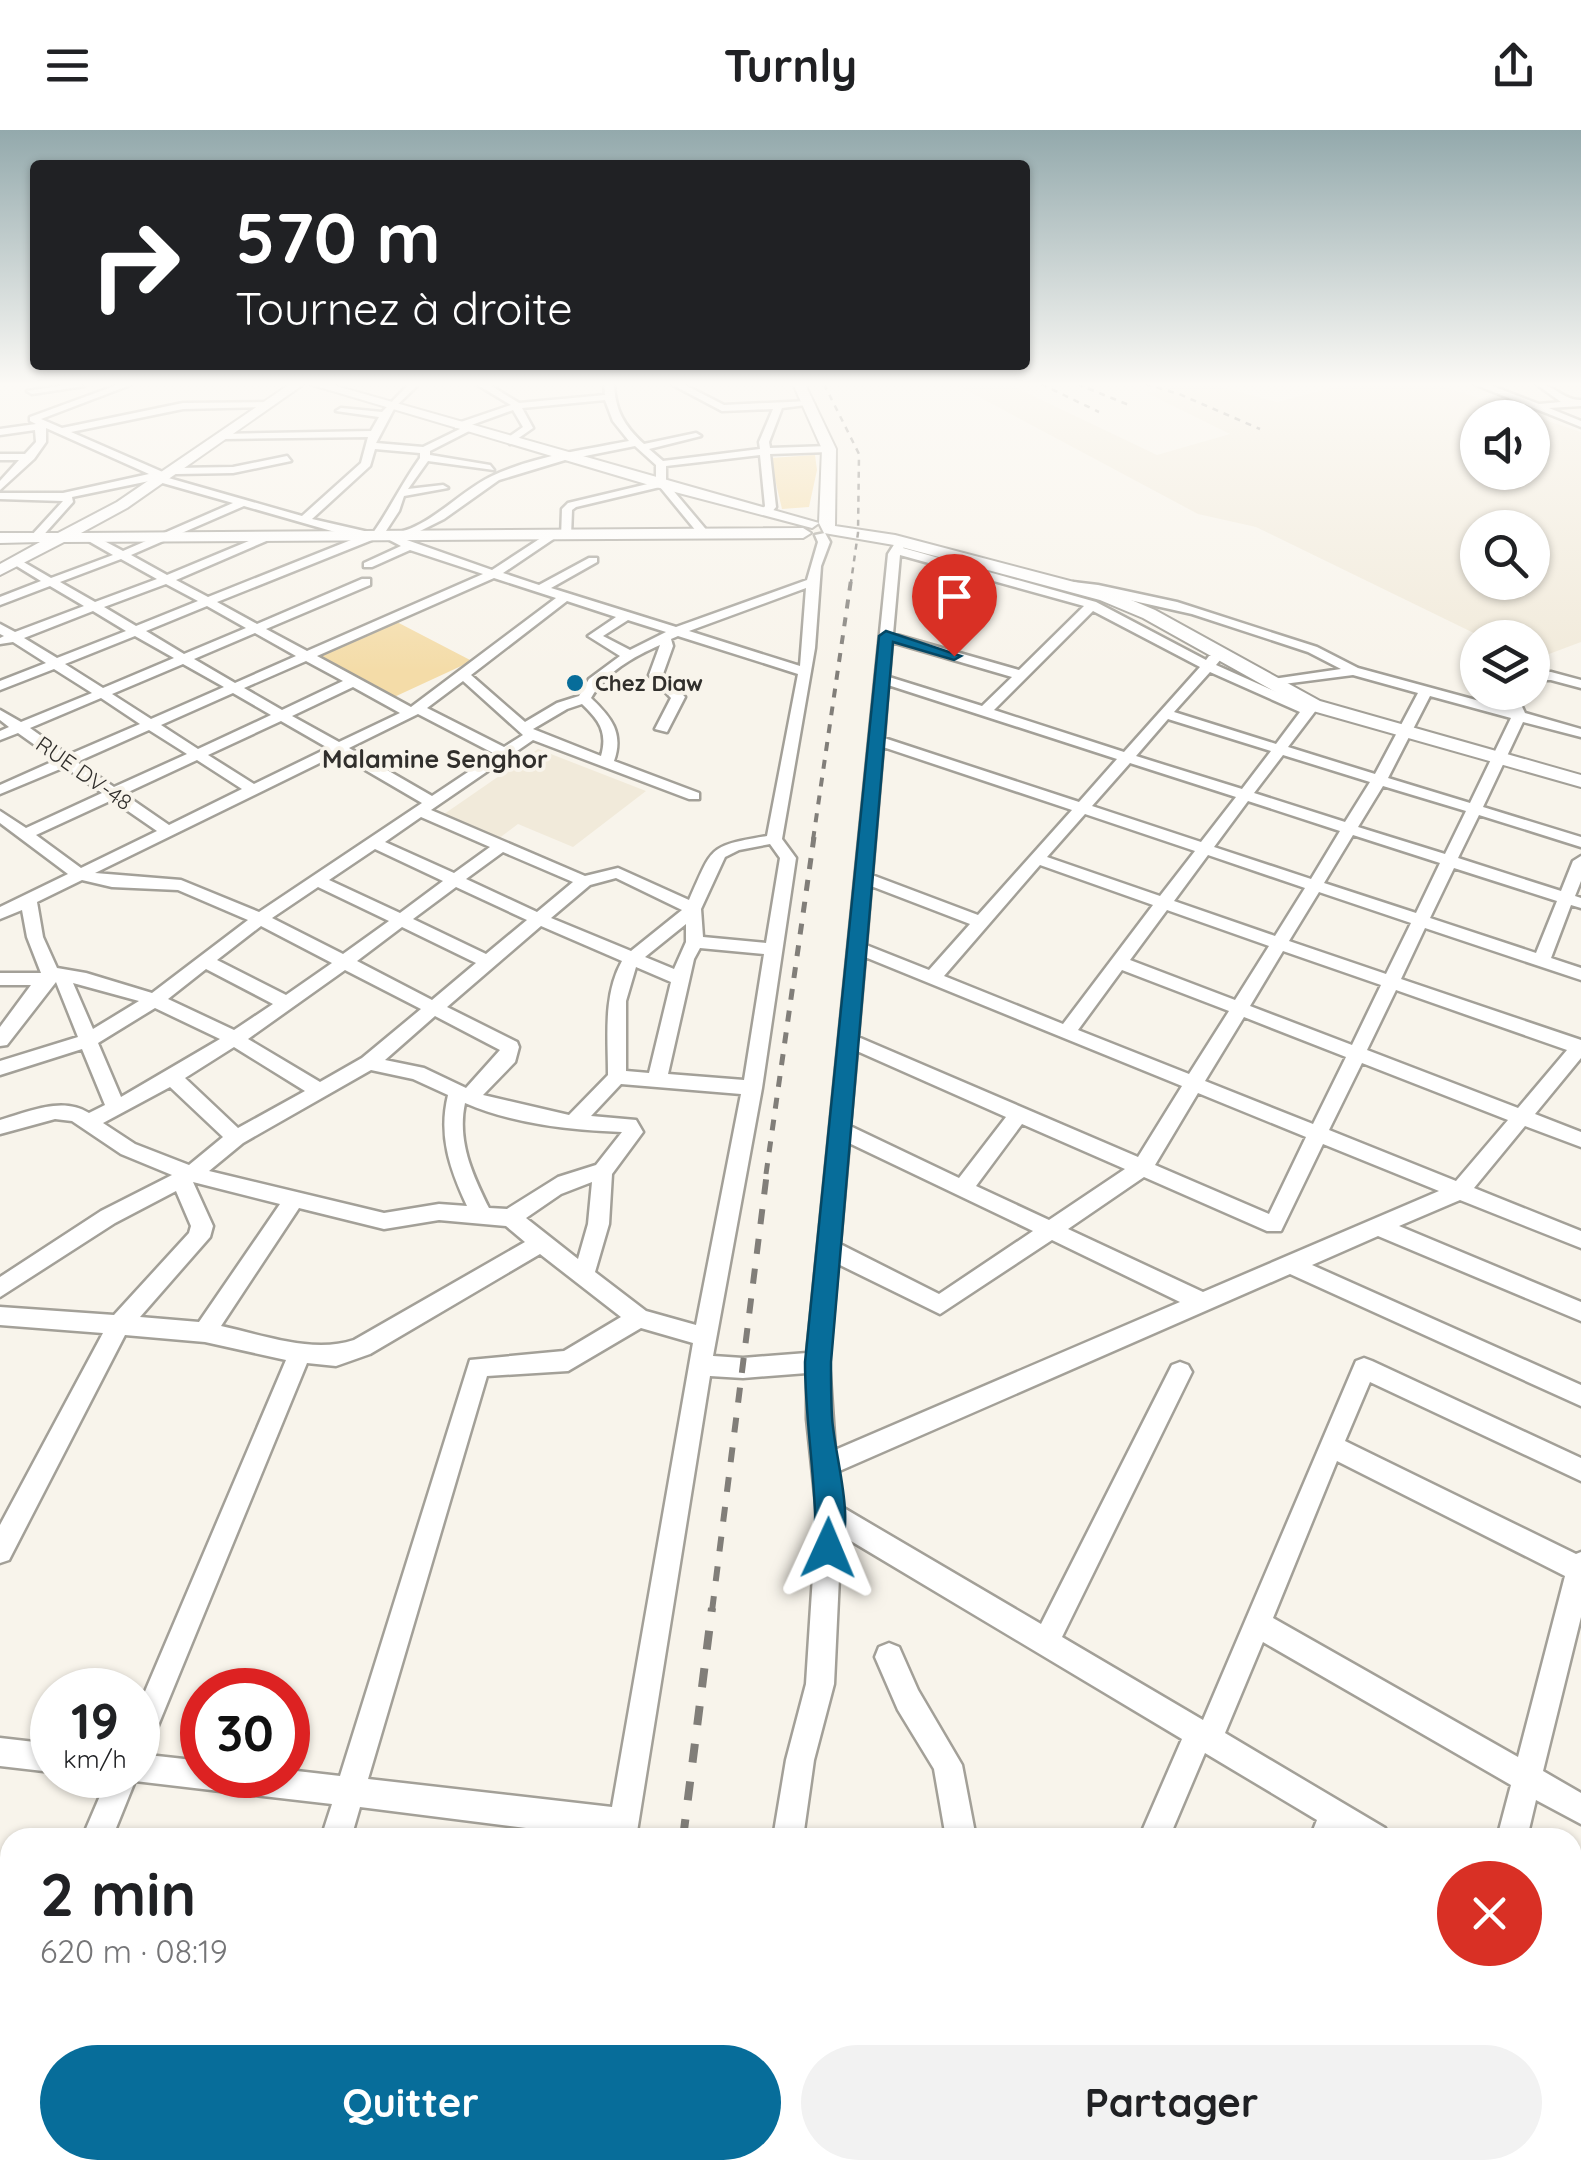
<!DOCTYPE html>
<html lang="fr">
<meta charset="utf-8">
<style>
body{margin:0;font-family:Quicksand,sans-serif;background:#f2f2f2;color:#202124;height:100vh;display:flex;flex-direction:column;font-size:38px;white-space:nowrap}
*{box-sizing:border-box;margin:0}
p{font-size:32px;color:#757577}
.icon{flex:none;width:55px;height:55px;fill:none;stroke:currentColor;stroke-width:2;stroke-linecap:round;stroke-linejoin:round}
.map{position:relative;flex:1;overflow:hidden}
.sheet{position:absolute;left:0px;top:1698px;width:1582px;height:352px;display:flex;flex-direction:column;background:#fff;border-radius:30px 30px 0 0;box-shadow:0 2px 8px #0004}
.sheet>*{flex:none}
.guide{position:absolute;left:30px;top:30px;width:1000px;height:210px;border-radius:10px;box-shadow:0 2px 8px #0004;background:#202124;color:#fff;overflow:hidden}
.buttons{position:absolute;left:1460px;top:270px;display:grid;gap:20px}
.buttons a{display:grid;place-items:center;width:90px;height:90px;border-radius:50%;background:#fff;box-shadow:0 2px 8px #0004;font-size:50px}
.speed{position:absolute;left:30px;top:1538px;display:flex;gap:20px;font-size:50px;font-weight:700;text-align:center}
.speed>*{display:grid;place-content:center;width:130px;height:130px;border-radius:50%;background:#fff;box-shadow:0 2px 8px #0004;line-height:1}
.speed small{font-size:25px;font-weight:400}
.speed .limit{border:15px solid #d22;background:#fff;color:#111}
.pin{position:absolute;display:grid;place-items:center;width:85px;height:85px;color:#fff;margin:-102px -42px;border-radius:50% 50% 50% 0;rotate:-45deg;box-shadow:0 0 10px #0007}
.pin .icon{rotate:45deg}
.me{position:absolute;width:110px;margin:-55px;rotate:1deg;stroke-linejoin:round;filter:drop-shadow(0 0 8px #0008)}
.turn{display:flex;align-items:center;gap:35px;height:210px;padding:0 40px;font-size:45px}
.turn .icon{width:130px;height:130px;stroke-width:2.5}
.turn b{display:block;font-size:70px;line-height:85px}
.round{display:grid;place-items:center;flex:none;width:105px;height:105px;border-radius:52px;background:#f2f2f2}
.headline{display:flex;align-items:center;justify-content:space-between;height:170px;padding:0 40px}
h1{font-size:60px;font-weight:700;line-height:75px}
.action{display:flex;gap:20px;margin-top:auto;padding:20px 40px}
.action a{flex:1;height:115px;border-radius:60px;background:#076d9a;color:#fff;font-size:40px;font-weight:700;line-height:115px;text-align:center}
.action a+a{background:#f2f2f2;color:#202124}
header{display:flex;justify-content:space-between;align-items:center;height:130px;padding:0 40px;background:#fff;font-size:45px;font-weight:700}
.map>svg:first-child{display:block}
</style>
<header><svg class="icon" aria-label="menu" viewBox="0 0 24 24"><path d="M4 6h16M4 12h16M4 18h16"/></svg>Turnly<svg class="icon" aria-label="share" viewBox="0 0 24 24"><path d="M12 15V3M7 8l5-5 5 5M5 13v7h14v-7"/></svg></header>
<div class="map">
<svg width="1581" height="2048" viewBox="0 0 1581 2048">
<rect width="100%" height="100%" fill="#f8f4eb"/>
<path fill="#f1eada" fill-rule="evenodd" d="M 955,254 L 1008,254 L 1157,325 L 1230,304 L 1147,263 L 1184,254 L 1209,254 L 1277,272 L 1347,254 L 1436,254 L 1581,302 L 1581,512 L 1533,530 L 1532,508 L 1482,507 L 1256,397 L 1198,384 ZM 1478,288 L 1532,288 L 1532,342 L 1478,342 ZM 1478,398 L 1532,398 L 1532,452 L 1478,452 Z
M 538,619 L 646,661 L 573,717 L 518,694 L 490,715 L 434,691 Z"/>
<path fill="#f4dca8" d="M 815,325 L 817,340 L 809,377 L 782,379 L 770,328 Z
M 395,491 L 472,531 L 392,568 L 315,526 Z"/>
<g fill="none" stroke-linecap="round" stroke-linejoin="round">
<defs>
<path id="street" d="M 72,254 L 84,256 L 32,264 L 27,261 Z
M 120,254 L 133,254 L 41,289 L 62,298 L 183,273 L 272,272 L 269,277 L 183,279 L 71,302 L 165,343 L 165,347 L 302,386 L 361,333 L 368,307 L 224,309 L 221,304 L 371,301 L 379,287 L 336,281 L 341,278 L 382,282 L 409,254 L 419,254 L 395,277 L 376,313 L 423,317 L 464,297 L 455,298 L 455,294 L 511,275 L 476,254 L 488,254 L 519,273 L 605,265 L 604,254 L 614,254 C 615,280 624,296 644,314 L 696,303 L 701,306 L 649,319 L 663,331 L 760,319 L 759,312 L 773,279 L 722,281 L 671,254 L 683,254 L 724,275 L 809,271 L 814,274 L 782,278 L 769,312 L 770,318 L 829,316 L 834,319 L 829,322 L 770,324 L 776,377 L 770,384 L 761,382 L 765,376 L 760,325 L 666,336 L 666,352 L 709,403 L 709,407 L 701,407 L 660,357 L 576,377 L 572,380 L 571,406 L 561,408 L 562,379 L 568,373 L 656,352 L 656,335 L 635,316 L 565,330 L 499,350 L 444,389 L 404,409 L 492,440 L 547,404 L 555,404 L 555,408 L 503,443 L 539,455 L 589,428 L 597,428 L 597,432 L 551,458 L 676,497 L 807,450 L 818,412 L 815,405 L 825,403 L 830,412 L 821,436 L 815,518 L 782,709 L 796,728 L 762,958 L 713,1226 L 743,1228 L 807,1223 L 888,424 L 897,410 L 907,412 L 903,418 L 1096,472 L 1206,530 L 1209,526 L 1219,526 L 1221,529 L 1216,535 L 1306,575 L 1318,572 L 1320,575 L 1288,617 L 1375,644 L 1418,563 L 1353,545 L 1268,556 L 1268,550 L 1273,549 L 1341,539 L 1308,522 L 1192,484 L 1067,456 L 1073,452 L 1098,455 L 1177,472 L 1317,517 L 1358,538 L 1509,579 L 1501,562 L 1515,562 L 1525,583 L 1581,599 L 1581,607 L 1523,592 L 1483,677 L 1581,707 L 1581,717 L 1479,685 L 1458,728 L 1561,761 L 1573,731 L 1581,726 L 1581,751 L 1575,766 L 1581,768 L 1581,778 L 1571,775 L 1551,828 L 1581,838 L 1581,850 L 1425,798 L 1401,849 L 1581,910 L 1581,928 L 1535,984 L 1581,1002 L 1581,1017 L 1525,996 L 1474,1058 L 1581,1101 L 1581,1118 L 1460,1070 L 1399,1096 L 1581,1172 L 1581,1191 L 1378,1106 L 1312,1135 L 1581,1255 L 1581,1276 L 1290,1144 L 837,1342 L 842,1377 L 1041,1494 L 1172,1235 L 1180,1232 L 1188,1235 L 1192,1242 L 1062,1507 L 1203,1590 L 1356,1231 L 1364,1228 L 1372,1231 L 1581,1328 L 1581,1351 L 1370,1252 L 1345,1311 L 1576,1424 L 1581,1422 L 1581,1487 L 1543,1641 L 1581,1663 L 1581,1694 L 1536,1670 L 1527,1708 L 1497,1708 L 1511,1655 L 1263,1512 L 1225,1603 L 1385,1698 L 1390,1708 L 1346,1708 L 1341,1704 L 1340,1708 L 1310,1708 L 1317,1690 L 1205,1623 L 1169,1708 L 1139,1708 L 1182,1609 L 841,1405 L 834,1554 L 814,1630 L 803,1708 L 773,1708 L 786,1630 L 806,1554 L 817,1384 L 807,1289 L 807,1243 L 743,1248 L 710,1246 L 636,1708 L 606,1708 L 360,1677 L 351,1708 L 321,1708 L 332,1674 L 135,1651 L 112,1708 L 82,1708 L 109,1645 L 138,1645 L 138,1578 L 286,1230 L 205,1212 L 125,1205 L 9,1430 L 0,1433 L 0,1395 L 103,1203 L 0,1195 L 0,1177 L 114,1185 L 189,1103 L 191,1096 L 176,1061 L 115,1093 L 0,1167 L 0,1147 L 101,1081 L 172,1045 L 121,1024 L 72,991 L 55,989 L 0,1004 L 0,990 C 28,982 62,966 89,983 L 105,975 L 82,919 L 0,945 L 0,931 L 78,907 L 56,852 L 7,915 L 0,916 L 0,897 L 31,855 L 0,855 L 0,843 L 41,843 L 27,807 L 22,780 L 0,789 L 0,777 L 68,744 L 0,693 L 0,681 L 26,698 L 102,663 L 65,637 L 0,664 L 0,655 L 56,630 L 18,603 L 0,610 L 0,601 L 9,597 L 0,590 L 0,580 L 21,592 L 92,563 L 54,539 L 0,560 L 0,551 L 46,533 L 13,512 L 0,514 L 0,508 L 4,506 L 0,504 L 0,494 L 15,502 L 84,476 L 50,456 L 0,475 L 0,467 L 41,451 L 10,432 L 20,430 L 51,448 L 113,425 L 85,409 L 85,405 L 93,405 L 123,421 L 233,373 L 159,352 L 159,349 L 72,367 L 73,372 L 39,410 L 31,410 L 31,406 L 63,371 L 0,369 L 0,363 L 63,363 L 149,344 L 46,298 L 46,312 L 34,329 L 0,360 L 0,351 L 19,330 L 0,330 L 0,324 L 25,324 L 36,312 L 35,300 L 0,305 L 0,299 L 36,294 L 30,291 L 30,287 ZM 605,270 L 613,291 L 629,311 C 584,320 534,326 492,346 C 456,363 425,404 384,404 L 399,381 L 404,366 L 448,358 L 443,355 L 408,359 L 428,331 L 494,340 L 490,335 L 430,325 L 430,321 L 473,299 L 466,297 L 513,280 L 523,297 L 506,309 L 510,314 L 533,298 L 522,278 ZM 375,319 L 420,323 L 420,328 C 402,353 390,379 373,403 L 312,389 L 370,336 ZM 244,376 L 356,408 L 208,467 L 176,450 L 271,409 L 271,405 L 263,405 L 167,445 L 131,425 ZM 382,406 L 401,416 L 364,433 L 364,437 L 372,437 L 410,420 L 483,444 L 307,521 L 266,499 L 370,455 L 370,449 L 362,449 L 257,494 L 217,472 ZM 900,425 L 1084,476 L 1019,540 L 893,504 ZM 121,429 L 157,449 L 95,472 L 60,452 ZM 494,448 L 556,468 L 411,577 L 317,526 ZM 166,454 L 198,471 L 136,496 L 104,477 ZM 806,458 L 800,536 L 689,501 ZM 567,471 L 616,487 L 588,506 L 620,526 L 589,549 L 579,566 L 557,573 L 525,592 L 471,545 ZM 207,476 L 246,498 L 184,524 L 146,501 ZM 93,481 L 126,501 L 57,528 L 24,508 ZM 1093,481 L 1200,537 L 1124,622 L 994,580 ZM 628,490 L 666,502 L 630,520 L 603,506 ZM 255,503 L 296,526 L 235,553 L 194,529 ZM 135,506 L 174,528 L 103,558 L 65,534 ZM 678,506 L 798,544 L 767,706 C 707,716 713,717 689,770 L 618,738 L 585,746 L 431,680 L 533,610 L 689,669 L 699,669 L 699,663 L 614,631 C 624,603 611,587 591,568 C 606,542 633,527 660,515 L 649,545 L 671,568 L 655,599 L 667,602 L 685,567 L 663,544 L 673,516 L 671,509 ZM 892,512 L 1012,547 L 982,576 L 889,547 ZM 306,531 L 343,551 L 282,580 L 244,558 ZM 183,534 L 224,557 L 151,589 L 112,564 ZM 1210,542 L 1300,582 L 1276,614 L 1174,582 ZM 463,551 L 523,605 L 504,617 L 427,578 ZM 888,555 L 1117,629 L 1079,672 L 884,608 ZM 353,557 L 400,583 L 339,612 L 292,586 ZM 233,563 L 271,585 L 198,619 L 161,595 ZM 1430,566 L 1511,588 L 1470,673 L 1388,648 ZM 101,568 L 140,594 L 68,625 L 30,598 ZM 582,574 C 599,590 608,602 601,626 L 533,599 L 567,579 ZM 418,584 L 495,624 L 432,666 L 349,618 ZM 1168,589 L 1271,621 L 1242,659 L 1136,626 ZM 281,591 L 328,618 L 254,654 L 208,625 ZM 149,600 L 187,624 L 114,657 L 77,632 ZM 883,617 L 1072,680 L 978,785 L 872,745 ZM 338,624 L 422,673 L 259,782 L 181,750 L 95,743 ZM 1283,625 L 1370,652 L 1345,692 L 1254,663 ZM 197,630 L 242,659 L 169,695 L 124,664 ZM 1130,633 L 1236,667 L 1201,712 L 1092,676 ZM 1383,656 L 1466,681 L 1445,724 L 1358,697 ZM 112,670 L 157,701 L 81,738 L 36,705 ZM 1248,671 L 1340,701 L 1311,749 L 1214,717 ZM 1085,684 L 1195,721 L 1160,766 L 1047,727 ZM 421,687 L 490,717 L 454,743 L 385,712 ZM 1353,705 L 1440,733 L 1416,783 L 1324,753 ZM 770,714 L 780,728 L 766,813 L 703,807 L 701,779 L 725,727 L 739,720 ZM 375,719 L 443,751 L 400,783 L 329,750 ZM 503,722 L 573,752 L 537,782 L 466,749 ZM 1208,725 L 1305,758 L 1275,806 L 1174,771 ZM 1040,735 L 1153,775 L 1063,894 L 944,846 ZM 1454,738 L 1557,771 L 1536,823 L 1430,788 ZM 616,748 L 682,780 L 631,821 L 551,788 L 590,755 ZM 82,750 L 112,757 L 178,760 L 248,790 L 152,863 L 86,843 L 57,838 L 43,807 L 37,772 ZM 871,756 L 970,794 L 929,840 L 866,815 ZM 318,757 L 389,791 L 343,824 L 272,788 ZM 456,757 L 527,790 L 486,824 L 413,789 ZM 1319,762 L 1411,793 L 1386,844 L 1289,811 ZM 1167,780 L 1269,816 L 1235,870 L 1130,830 ZM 686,794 L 686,812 L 674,839 L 645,827 ZM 261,796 L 332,833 L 286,865 L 217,830 ZM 541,796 L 622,831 C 603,865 608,906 608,945 L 569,985 L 483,965 L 515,932 L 519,917 L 517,912 L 447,877 ZM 402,797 L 476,833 L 432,870 L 357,831 ZM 700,818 L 764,824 L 744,950 L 668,944 L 694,829 ZM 1283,821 L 1381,855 L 1352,915 L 1250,876 ZM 865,827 L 1182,956 L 1138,1027 L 858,907 ZM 636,837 L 671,852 L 649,943 L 626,941 L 626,871 ZM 206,839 L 273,874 L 234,900 L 168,869 ZM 345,840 L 421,879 L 362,928 L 320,952 L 248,909 ZM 1122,840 L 1229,881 L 1189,944 L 1078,900 ZM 73,853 L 139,871 L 93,899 ZM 1396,860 L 1567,920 L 1518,978 L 1367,920 ZM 155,878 L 220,909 L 121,967 L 98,913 ZM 435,886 L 500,920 L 466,958 L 424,938 L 385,930 ZM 1244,887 L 1346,927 L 1313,994 L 1205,951 ZM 234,917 L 305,961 L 238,998 L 185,948 ZM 857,921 L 1006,987 L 959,1048 L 850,996 ZM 1362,933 L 1508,990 L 1456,1051 L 1329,1000 ZM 371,940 L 413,949 L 448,965 C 438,1006 450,1039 467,1076 L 439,1074 L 384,1083 L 209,1041 L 243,1013 ZM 621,954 L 741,964 L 696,1195 L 646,1181 L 595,1142 L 609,1094 L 612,1044 L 643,1002 L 636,990 L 591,986 ZM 170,957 L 223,1007 L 189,1035 L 135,1014 L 103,993 ZM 1198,963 L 1306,1007 L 1269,1084 L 1155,1035 ZM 465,973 C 514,994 569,1000 622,1002 L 596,1035 L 558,1047 L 507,1079 L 489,1078 C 472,1044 457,1011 465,973 ZM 1022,994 L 1125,1039 L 1049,1090 L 976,1056 ZM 849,1013 L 1033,1101 L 939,1164 L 840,1114 ZM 1323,1014 L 1439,1061 L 1203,1162 L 1068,1099 L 1144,1047 L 1267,1101 L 1281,1101 ZM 193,1052 L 280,1074 L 199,1192 L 140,1187 L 210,1107 L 213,1096 ZM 592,1052 L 588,1094 L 578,1129 L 526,1088 L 561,1064 ZM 299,1078 L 384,1099 L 439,1090 L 506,1096 L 525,1112 L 354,1210 C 313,1224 263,1205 221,1196 ZM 1052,1110 L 1180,1172 L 835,1320 L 829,1232 L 838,1134 L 940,1184 ZM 540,1124 L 621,1187 L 564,1221 L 470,1230 L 340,1646 L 288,1640 L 288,1645 L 202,1645 L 202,1631 L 139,1624 L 148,1620 L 307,1233 L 336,1236 L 370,1224 ZM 641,1198 L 693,1213 L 612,1677 L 368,1649 L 487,1246 L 568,1241 ZM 1337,1331 L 1565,1446 L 1518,1627 L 1273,1488 Z
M 1474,254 L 1487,254 L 1539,274 L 1561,272 L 1536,254 C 1554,254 1564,271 1581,270 L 1581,276 L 1549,278 L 1581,291 L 1581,297 Z
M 287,326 L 291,331 L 233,343 L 176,344 L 171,341 L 176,338 L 233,337 Z
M 1532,542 L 1551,542 L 1581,550 L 1581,558 L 1551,550 L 1532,550 Z
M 889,1513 L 899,1517 L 918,1560 L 962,1635 L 976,1708 L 946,1708 L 934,1639 L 898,1580 L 875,1527 L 879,1517 Z
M 0,1608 L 52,1614 L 52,1642 L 0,1636 Z
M 1572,1810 L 1581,1813 L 1581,1846 L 1572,1842 Z
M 10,1900 L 10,1952 L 0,1956 L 0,1904 Z
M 219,2040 L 253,2040 L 250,2048 L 216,2048 Z
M 549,2040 L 583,2040 L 581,2048 L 547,2048 Z
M 762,2040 L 796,2040 L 796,2048 L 762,2048 Z
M 1071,2040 L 1105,2040 L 1104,2048 L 1070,2048 Z
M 1120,2040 L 1161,2040 L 1164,2048 L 1123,2048 Z
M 1184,2040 L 1218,2040 L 1215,2048 L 1181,2048 Z
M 1411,2040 L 1445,2040 L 1443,2048 L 1409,2048 Z"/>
<path id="secondary" d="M 290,254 L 304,254 L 127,378 L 81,403 L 803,398 L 811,403 L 803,408 L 64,412 L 0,445 L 0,434 L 40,412 L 0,413 L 0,403 L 58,403 L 117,372 Z
M 309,254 L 329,254 L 819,393 L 822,319 L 793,254 L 805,254 L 836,319 L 835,396 L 895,405 L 1112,462 L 1155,480 L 1320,571 L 1581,645 L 1581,657 L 1306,579 L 1143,488 L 1100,470 L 894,415 L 824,403 L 819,393 L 812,398 L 656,357 Z"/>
</defs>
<use href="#street" stroke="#a3a098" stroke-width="5"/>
<use href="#secondary" stroke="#a3a098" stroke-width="4"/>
<use href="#street" fill="#fff" fill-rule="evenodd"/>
<use href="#secondary" fill="#fff" fill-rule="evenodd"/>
<path stroke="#817e79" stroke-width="2.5" stroke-dasharray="6 6" stroke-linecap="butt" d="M 824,254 L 859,324 L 858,403 L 851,452
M 1041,254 L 1099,282
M 1077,254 L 1129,275
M 1145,254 L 1179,264 L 1260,299"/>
<path stroke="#817e79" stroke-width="4" stroke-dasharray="9 9" stroke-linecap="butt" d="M 813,710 L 851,450"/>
<path stroke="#817e79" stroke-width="5" stroke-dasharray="11 11" stroke-linecap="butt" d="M 766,1044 L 814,707"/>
<path stroke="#817e79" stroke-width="6" stroke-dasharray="15 15" stroke-linecap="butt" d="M 712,1481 L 767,1042"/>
<path stroke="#817e79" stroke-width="8" stroke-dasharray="19 19" stroke-linecap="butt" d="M 683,1708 L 712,1478
M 635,2048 L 636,2040"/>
</g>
<linearGradient id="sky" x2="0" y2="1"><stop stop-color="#93a9ac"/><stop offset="0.47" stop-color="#fcfaf6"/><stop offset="1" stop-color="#fcfaf6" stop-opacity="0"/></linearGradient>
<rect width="1581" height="541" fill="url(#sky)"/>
<path fill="#076d9a" stroke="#054764" stroke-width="2.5" d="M 886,501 L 961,526 L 954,530 L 893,512 L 831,1232 C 831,1251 831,1269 832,1287 C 835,1331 856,1387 838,1428 L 828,1432 L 818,1428 C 811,1413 816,1398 815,1382 C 813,1331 805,1283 805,1232 L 879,506 Z"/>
<circle fill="#076d9a" stroke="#f8f4eb" stroke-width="4" cx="575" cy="553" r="10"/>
<g text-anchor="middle" stroke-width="8" stroke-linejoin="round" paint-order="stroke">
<g font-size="22" font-weight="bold" fill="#312f2c" stroke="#f8f4eb" text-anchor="start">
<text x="595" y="561">Chez Diaw</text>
</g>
<g font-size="22" fill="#312f2c" stroke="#f8f4eb">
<text transform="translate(84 643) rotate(35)" y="8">RUE DV-48</text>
</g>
<g font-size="25" font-weight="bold" fill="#312f2c" stroke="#f8f4eb">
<text x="435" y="638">Malamine Senghor</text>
</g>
</g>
</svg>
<div class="buttons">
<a><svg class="icon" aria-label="sound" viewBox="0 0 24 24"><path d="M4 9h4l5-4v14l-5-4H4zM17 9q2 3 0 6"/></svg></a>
<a><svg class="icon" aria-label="search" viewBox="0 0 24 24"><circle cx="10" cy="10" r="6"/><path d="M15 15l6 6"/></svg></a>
<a><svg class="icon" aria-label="layers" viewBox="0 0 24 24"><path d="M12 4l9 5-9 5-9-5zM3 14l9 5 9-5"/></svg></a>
</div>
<div class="speed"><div>19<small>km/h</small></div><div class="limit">30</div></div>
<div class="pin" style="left:954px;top:526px;background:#d93025"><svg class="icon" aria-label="arrive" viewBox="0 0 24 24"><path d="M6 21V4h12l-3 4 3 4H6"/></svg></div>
<svg class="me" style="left:828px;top:1418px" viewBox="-20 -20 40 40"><path d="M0-17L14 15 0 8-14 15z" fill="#076d9a" stroke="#fff" stroke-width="4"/></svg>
<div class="guide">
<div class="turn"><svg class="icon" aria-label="right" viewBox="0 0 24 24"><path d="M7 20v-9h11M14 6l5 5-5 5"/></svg><div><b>570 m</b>Tournez à droite</div></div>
</div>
<section class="sheet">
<div class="headline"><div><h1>2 min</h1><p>620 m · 08:19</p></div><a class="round" style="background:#d93025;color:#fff"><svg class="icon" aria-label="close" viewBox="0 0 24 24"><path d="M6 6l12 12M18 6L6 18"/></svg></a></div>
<div class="action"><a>Quitter</a><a>Partager</a></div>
</section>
</div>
